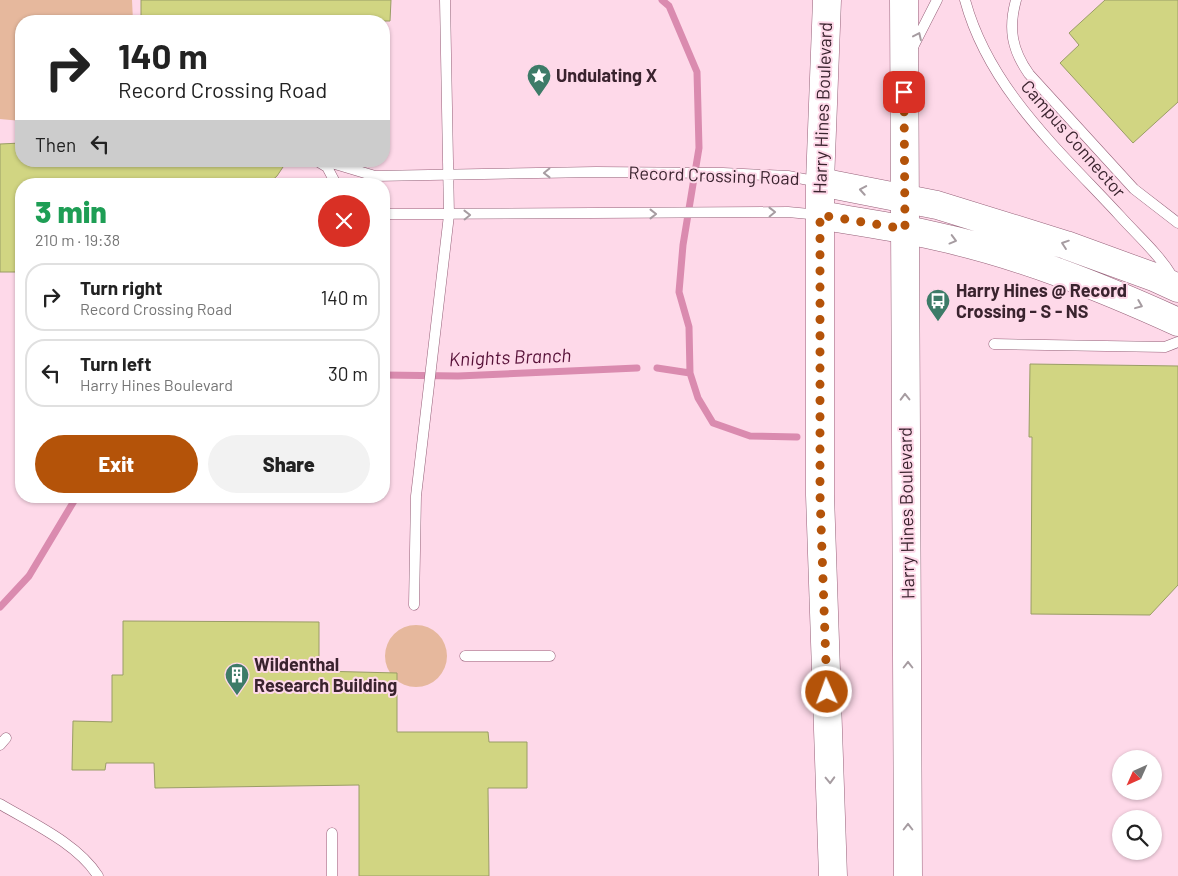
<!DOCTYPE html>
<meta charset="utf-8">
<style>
body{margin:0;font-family:Barlow,sans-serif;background:#f2f2f2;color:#222;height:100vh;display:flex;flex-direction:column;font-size:19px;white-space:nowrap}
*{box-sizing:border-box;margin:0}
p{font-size:16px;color:#767676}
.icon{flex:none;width:28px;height:28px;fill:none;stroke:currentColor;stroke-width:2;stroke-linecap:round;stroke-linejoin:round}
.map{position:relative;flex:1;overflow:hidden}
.drawer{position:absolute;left:15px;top:178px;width:375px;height:325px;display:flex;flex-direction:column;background:#fff;border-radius:20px;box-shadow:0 1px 4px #0004}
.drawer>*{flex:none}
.hud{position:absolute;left:15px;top:15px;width:375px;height:152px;border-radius:20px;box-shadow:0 1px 4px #0004;background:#fff;color:#222;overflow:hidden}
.needle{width:32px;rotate:225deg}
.buttons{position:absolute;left:1112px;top:750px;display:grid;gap:10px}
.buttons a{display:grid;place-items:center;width:50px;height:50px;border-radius:50%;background:#fff;box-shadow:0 1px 4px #0004;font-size:25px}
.pin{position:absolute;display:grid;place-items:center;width:42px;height:42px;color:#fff;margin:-21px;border-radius:10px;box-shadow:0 2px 8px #0006}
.me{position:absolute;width:55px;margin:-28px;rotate:358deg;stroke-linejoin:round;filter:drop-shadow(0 0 4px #0008)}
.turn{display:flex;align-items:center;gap:18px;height:105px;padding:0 20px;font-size:22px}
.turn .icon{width:65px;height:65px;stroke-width:2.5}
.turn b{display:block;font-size:35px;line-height:42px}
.then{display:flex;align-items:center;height:48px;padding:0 20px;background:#0003;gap:10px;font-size:19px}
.round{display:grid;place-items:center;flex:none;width:52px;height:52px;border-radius:26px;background:#f2f2f2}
.overview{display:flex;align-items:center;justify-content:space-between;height:85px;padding:0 20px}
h1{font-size:30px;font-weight:800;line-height:38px;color:#1e9e55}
.button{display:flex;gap:10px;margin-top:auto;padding:10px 20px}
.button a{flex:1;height:58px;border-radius:30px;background:#b45309;color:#fff;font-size:20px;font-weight:800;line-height:58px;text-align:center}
.button a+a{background:#f2f2f2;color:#222}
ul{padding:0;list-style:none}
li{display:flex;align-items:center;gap:15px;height:68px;margin:0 10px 8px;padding:0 10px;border:2px solid #e0e0e0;border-radius:20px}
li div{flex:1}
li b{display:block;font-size:19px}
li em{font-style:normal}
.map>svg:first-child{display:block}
</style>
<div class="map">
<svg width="1178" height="876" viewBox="0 0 1178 876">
<rect width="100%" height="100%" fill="#fed9e9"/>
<path fill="#e6b89d" d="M 0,0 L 132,0 L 133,21 L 21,21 L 21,121 L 0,119 Z
M385 656a31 31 0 1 1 62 0a31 31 0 1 1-62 0Z"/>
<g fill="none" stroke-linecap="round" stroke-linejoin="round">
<path stroke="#da8baf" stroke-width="7" d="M 662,0 L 669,6 L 697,72 L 699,148 L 683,245 L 679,292 L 689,327 L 690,373
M 657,368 L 690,373 L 698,398 L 713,423 L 750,436 L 797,437
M 384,375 L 458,376 L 637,368
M 0,607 L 29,576 L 77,496"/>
</g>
<path fill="#d1d582" stroke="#9a9d66" d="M 141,0 L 391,0 L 390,21 L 141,21 Z
M 1105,0 L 1178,0 L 1178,102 L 1133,143 L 1060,63 L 1079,45 L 1069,33 Z
M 21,143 L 21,161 L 287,161 L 277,176 L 268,184 L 21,184 L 21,272 L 0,272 L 0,144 Z
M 1030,364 L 1178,366 L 1178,585 L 1150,615 L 1031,614 L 1032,437 L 1029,437 Z
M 123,621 L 319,622 L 319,671 L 397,673 L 397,732 L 488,732 L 489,742 L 527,742 L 527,788 L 488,788 L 489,876 L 359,876 L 359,785 L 155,788 L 154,763 L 106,763 L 105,770 L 72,770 L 73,721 L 112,722 L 112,675 L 123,675 Z"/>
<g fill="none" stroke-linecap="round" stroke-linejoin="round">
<defs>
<path id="lane" d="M 965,0 C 989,89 1060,151 1120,216 C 1137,235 1159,254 1172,276
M 1016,0 C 1008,29 1012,50 1029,74 L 1134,189 L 1178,223
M 913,47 L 937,0
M 317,161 L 327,167 L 336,184
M 325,161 L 375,176 L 596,172 L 723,173 L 788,176 L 819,182
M 384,214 L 788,212 L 820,215
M 994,344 L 1165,347 L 1178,342
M 414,605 L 416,496 L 449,215 L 445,0
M 465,656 L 550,656
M 0,745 L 6,738
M 0,804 C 32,823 78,844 98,876
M 332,876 L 332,833"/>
<path id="secondary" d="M 820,182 L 937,205 L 1066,245 L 1154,277 L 1178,288
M 820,215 C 858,222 897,227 935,236 C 1019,254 1101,287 1178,322"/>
<path id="primary" d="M 827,0 L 820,182 L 820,495 L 833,876
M 904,0 L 908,876"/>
</defs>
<use href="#lane" stroke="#966179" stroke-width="11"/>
<use href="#secondary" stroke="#966179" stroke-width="29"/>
<use href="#primary" stroke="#966179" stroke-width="29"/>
<use href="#lane" stroke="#fff" stroke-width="10"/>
<use href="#secondary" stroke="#fff" stroke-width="28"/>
<use href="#primary" stroke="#fff" stroke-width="28"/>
</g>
<defs><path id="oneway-chevron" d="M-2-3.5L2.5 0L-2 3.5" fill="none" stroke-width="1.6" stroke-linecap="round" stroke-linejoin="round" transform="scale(1.25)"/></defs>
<g stroke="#a69ca1">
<use href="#oneway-chevron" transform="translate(918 36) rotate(-65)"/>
<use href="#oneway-chevron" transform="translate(547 173) rotate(179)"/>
<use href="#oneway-chevron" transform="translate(863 190) rotate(-170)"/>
<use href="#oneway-chevron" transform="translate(772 212) rotate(-1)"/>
<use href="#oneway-chevron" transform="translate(653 214)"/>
<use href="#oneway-chevron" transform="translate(467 215) rotate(-1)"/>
<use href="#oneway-chevron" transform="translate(953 240) rotate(15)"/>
<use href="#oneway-chevron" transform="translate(1065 244) rotate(-161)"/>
<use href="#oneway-chevron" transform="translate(1139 305) rotate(22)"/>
<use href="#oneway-chevron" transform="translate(905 397) rotate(-91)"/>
<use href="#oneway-chevron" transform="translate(908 665) rotate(-90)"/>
<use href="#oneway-chevron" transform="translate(830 780) rotate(88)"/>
<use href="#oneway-chevron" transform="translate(908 827) rotate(-90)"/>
</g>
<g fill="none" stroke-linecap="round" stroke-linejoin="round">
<path stroke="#b45309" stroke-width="9" stroke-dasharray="0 16.2" d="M 827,692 L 820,495 L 820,215 L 905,229 L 904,92"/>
</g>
<defs>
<symbol id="sight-pin" viewBox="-11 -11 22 30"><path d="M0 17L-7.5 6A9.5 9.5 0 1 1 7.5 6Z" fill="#3d7b68" stroke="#fed9e9"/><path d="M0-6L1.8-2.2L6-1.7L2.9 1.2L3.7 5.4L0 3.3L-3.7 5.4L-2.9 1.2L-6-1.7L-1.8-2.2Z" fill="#fff"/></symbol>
<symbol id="bus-pin" viewBox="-11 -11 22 30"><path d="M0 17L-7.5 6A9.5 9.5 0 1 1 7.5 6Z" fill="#3d7b68" stroke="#fed9e9"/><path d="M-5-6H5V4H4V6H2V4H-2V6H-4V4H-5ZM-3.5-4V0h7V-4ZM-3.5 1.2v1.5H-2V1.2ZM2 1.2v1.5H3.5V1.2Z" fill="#fff"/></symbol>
<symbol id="building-pin" viewBox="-11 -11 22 30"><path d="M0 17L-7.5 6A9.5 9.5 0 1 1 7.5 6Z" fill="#3d7b68" stroke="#fed9e9"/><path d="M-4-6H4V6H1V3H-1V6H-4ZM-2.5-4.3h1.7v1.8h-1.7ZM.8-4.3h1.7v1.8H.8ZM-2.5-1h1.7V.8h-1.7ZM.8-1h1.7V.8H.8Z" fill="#fff"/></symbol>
</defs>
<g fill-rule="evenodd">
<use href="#sight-pin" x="525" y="62" width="28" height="38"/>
<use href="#bus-pin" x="924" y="287" width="28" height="38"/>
<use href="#building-pin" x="223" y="661" width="28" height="38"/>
</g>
<g text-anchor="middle" stroke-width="4" stroke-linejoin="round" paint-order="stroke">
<g font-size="18" font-weight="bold" fill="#3a232e" stroke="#fed9e9" text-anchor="start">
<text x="556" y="82">Undulating X</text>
<text x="956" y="297">Harry Hines @ Record<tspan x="956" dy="21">Crossing - S - NS</tspan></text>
<text x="254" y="671">Wildenthal<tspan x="254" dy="21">Research Building</tspan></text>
</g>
<g font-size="18" fill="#3a232e" stroke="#fed9e9">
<text transform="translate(823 108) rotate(-88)" y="6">Harry Hines Boulevard</text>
<text transform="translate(1073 139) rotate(49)" y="6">Campus Connector</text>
<text transform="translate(714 176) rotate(2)" y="6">Record Crossing Road</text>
<text transform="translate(907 513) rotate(-91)" y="6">Harry Hines Boulevard</text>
</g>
<g font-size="19" font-style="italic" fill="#571138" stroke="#fed9e9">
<text transform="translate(510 357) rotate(-2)" y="7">Knights Branch</text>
</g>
</g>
</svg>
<div class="buttons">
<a><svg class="needle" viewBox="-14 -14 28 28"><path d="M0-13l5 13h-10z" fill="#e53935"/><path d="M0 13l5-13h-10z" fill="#767676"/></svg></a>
<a><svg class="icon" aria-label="search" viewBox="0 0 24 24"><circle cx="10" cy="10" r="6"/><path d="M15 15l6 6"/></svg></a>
</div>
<div class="pin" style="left:904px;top:92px;background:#d93025"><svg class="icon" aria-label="arrive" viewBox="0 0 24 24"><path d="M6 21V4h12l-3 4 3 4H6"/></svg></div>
<svg class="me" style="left:827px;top:692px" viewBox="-20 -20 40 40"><circle r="17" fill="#b45309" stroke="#fff" stroke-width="3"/><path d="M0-11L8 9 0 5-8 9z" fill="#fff"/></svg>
<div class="hud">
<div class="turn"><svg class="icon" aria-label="right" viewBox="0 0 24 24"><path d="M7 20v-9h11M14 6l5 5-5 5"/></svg><div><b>140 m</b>Record Crossing Road</div></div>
<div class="then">Then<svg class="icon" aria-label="left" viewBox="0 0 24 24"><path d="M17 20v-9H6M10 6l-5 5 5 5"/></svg></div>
</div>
<section class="drawer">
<div class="overview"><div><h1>3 min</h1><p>210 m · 19:38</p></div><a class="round" style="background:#d93025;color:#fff"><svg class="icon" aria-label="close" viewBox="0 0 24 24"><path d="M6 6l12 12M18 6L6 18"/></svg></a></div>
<ul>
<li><svg class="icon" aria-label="right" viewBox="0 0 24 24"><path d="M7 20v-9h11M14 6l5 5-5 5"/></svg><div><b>Turn right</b><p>Record Crossing Road</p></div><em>140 m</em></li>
<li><svg class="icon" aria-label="left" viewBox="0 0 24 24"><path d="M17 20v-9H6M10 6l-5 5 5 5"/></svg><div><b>Turn left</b><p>Harry Hines Boulevard</p></div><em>30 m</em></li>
</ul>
<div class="button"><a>Exit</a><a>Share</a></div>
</section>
</div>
